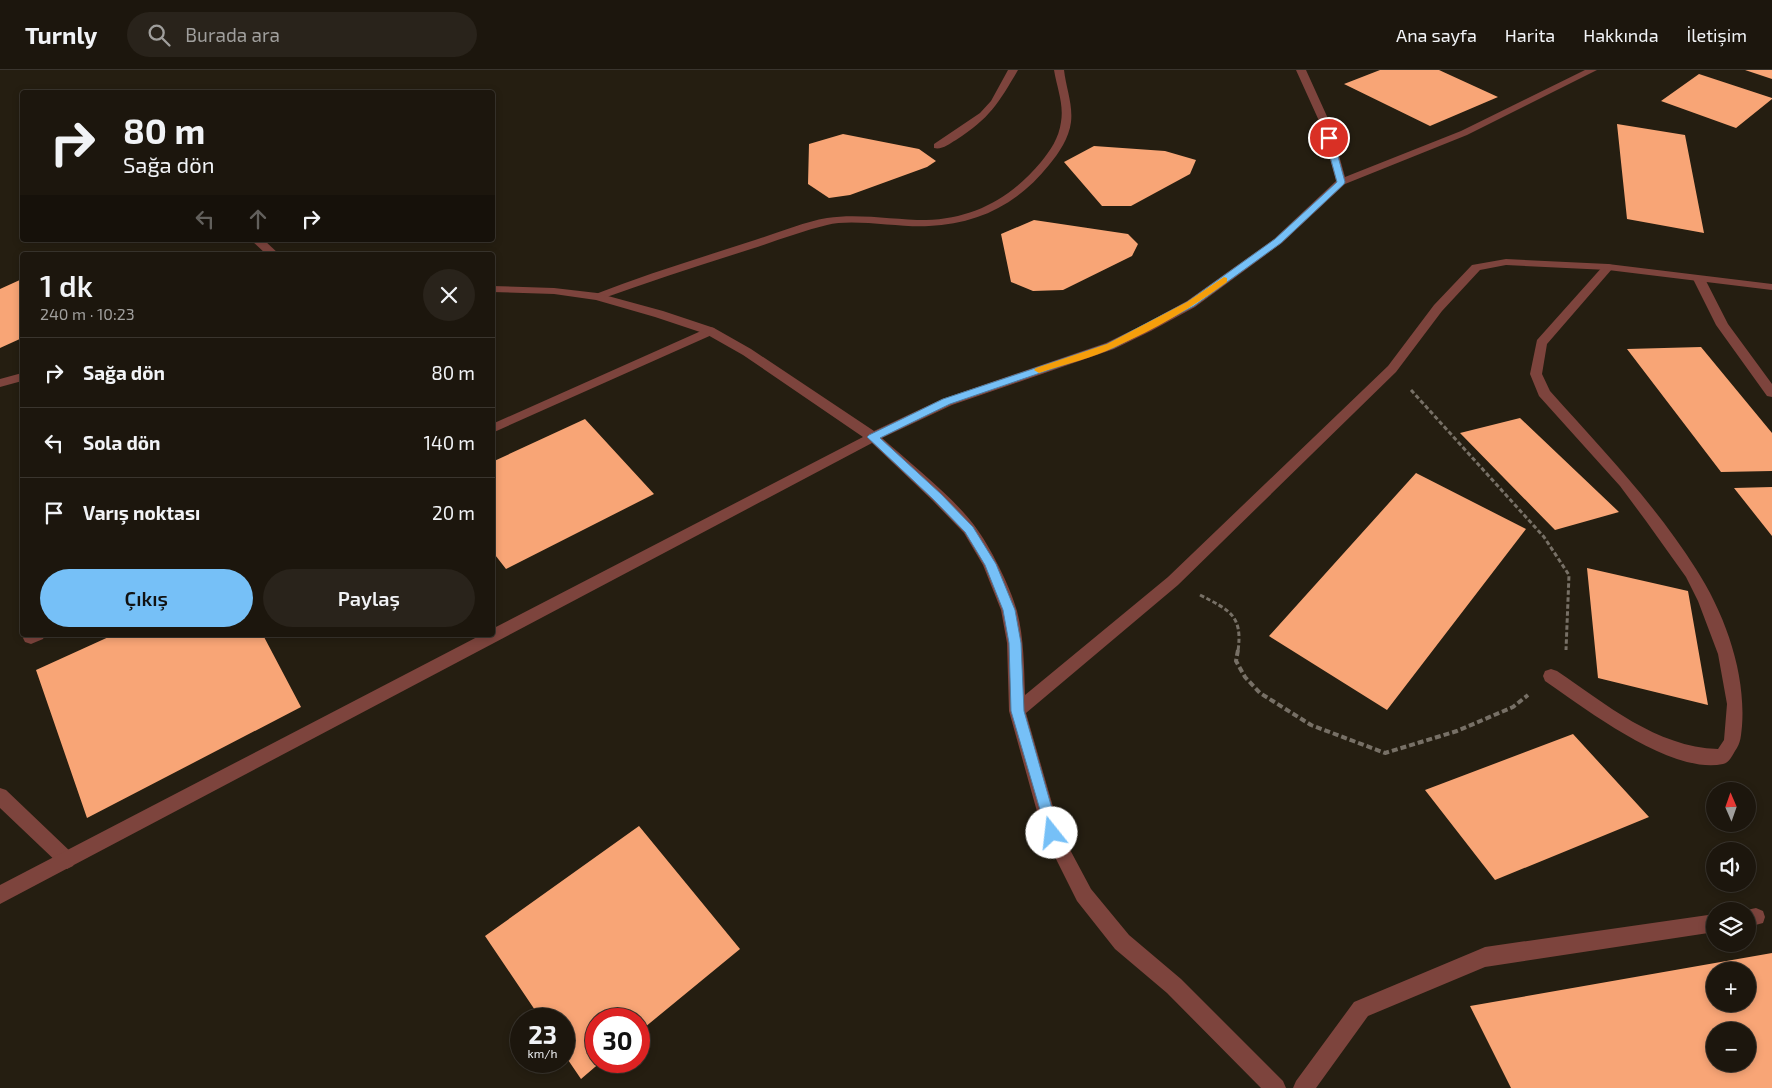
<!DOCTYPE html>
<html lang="tr">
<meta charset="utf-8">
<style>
body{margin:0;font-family:"Exo 2",sans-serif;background:#29231b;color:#f1f3f6;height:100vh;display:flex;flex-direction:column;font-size:19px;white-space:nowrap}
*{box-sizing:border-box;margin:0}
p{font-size:16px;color:#a09f9d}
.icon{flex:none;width:28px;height:28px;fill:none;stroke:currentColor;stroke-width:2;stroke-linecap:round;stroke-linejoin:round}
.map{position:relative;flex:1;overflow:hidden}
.panel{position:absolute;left:20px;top:182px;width:475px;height:385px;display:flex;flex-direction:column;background:#1c160d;border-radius:5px;box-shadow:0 2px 8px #0003,0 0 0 1px #3a352e}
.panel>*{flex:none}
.banner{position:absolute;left:20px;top:20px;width:475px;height:152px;border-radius:5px;box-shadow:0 2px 8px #0003,0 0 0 1px #3a352e;background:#1c160d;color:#f1f3f6;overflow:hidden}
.needle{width:32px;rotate:358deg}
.buttons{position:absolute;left:1706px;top:712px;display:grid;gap:10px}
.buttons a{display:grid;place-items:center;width:50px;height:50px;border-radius:50%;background:#1c160d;box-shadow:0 2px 8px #0003,0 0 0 1px #3a352e;font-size:25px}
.speed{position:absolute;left:510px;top:938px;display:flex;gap:10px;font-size:25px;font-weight:700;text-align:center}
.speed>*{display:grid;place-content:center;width:65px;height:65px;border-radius:50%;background:#1c160d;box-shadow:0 2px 8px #0003,0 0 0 1px #3a352e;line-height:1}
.speed small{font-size:12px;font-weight:400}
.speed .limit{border:8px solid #d22;background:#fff;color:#111}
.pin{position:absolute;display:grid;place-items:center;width:42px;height:42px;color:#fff;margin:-21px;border:2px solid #fff;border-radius:50%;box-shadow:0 1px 5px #0007}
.me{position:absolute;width:55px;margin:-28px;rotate:344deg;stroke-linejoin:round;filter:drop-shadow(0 0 4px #0008)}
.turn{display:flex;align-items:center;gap:18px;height:105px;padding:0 20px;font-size:22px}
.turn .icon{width:65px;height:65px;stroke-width:2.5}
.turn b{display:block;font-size:35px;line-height:42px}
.lanes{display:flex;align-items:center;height:48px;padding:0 20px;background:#0003;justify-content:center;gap:25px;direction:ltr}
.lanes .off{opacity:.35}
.round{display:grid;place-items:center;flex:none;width:52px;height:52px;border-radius:26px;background:#29231b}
.headline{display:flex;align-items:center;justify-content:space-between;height:85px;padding:0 20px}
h1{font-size:30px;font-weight:600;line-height:38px}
.action{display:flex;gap:10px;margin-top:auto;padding:10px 20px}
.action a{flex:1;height:58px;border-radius:30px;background:#76c0f7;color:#111;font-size:20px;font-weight:600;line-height:58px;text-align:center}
.action a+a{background:#29231b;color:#f1f3f6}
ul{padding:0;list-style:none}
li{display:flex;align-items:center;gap:15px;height:70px;padding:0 20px;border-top:1px solid #3a352e}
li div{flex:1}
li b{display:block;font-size:19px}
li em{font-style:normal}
header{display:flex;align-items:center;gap:30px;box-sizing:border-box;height:70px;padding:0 25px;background:#1c160d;border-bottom:1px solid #3a352e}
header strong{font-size:24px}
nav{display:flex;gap:28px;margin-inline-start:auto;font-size:18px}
.search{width:350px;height:45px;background:#29231b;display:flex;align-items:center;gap:12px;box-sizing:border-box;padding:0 18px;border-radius:28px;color:#a09f9d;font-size:19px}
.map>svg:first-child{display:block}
</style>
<header>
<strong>Turnly</strong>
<div class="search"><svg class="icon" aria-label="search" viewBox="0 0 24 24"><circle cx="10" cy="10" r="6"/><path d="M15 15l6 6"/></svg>Burada ara</div>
<nav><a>Ana sayfa</a><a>Harita</a><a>Hakkında</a><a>İletişim</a></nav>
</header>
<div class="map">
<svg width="1772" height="1018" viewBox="0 0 1772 1018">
<rect width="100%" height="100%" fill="#251e11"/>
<path fill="#f8a576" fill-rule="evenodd" d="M 1380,0 L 1439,0 L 1498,27 L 1430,56 L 1344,14 Z
M 1745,0 L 1772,0 L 1772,9 Z
M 1699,4 L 1772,28 L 1772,29 L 1736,58 L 1661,31 Z
M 1617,54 L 1685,65 L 1704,163 L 1627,149 Z
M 843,64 L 919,79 L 936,91 L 927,97 L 850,125 L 829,128 L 808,114 L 809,74 Z
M 1094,76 L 1165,81 L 1196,90 L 1190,104 L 1131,136 L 1102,136 L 1064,92 Z
M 1034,150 L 1128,164 L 1138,174 L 1132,186 L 1063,220 L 1033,221 L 1011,212 L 1001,164 Z
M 22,209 L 22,268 L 0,278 L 0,219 Z
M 1701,277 L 1772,363 L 1772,401 L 1721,402 L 1627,279 Z
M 1520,348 L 1619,442 L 1555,460 L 1460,363 Z
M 585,349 L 654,424 L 506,499 L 492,481 L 492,392 Z
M 1416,403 L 1526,459 L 1387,640 L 1269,566 Z
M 1772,417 L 1772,466 L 1734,418 Z
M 1587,498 L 1688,521 L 1708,635 L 1598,608 Z
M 113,565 L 263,565 L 301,637 L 87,748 L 36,600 Z
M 1573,664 L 1649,747 L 1495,810 L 1425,720 Z
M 639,756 L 740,879 L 639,962 L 639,949 L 596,949 L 596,991 L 602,991 L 581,1009 L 564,984 L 564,949 L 541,949 L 485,866 Z
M 1772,883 L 1772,1018 L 1511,1018 L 1470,936 ZM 1715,901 L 1748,901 L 1748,934 L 1715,934 ZM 1715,961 L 1748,961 L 1748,994 L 1715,994 Z"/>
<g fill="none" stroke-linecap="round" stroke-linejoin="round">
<path stroke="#777066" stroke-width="3" stroke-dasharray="4.5 2.5" stroke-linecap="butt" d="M 1411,320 L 1544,467 L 1569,505 L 1566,580
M 1200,525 C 1229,540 1243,545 1238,581"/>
<path stroke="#777066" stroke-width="4" stroke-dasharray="6 3" stroke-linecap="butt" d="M 1238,580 L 1236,591 L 1245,607 L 1260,623 L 1311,655 L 1385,683 L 1457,661 L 1513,637 L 1528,625"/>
<path fill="#7d443d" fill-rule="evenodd" d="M 1008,0 L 1018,0 C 998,34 990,48 956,70 C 949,74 942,80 934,78 L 934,74 L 980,43 L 991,31 Z
M 1054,0 L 1064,0 C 1066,18 1073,34 1071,52 C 1069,68 1059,83 1049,95 C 1018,134 978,154 929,156 C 900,158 853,148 827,155 C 802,161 776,171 751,179 C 701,195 651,211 601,229 L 593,229 L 591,227 L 593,225 C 646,204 700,188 755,170 C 778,163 803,152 827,148 C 859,143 894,150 926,150 C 973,149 1011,128 1041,92 C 1050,81 1059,68 1061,52 C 1064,34 1057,18 1054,0 Z
M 251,170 L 264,170 L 280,185 L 267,185 Z
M 1608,194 L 1612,195 L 1614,197 L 1612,199 L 1547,274 L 1542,304 L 1550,321 C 1601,378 1655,434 1696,499 C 1725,544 1746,603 1742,656 C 1741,665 1741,673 1735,681 C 1732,686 1729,693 1723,694 C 1671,705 1586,639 1545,611 L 1543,606 L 1545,601 L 1551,599 L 1557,601 C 1606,634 1656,677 1718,679 L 1724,670 L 1727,634 L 1718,584 L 1698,531 L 1686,507 L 1646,451 L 1620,416 L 1539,326 L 1530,304 L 1537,270 L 1604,195 Z
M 1699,206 L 1705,209 L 1728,254 L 1772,314 L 1772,327 L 1767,326 L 1716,255 L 1693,209 Z
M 710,257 L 714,258 L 716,261 L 714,264 L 492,363 L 492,354 Z
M 25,565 L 45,565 L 43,569 L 31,574 L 25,572 L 23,568 Z
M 0,718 L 6,720 L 73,784 L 76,790 L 73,796 L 67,799 L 61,796 L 0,738 Z"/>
<path fill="#7d443d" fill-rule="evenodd" d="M 1296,0 L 1306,0 L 1330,53 L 1345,107 L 1461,61 L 1585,0 L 1597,0 L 1467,65 L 1345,114 L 1282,173 L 1195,237 L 1151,261 L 1114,279 L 952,335 L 882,368 C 911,394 951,425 974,455 C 990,476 1010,516 1017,541 C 1024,568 1024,597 1025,625 L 1168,507 L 1388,296 L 1434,235 L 1472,195 L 1506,189 L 1608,194 L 1772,214 L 1772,220 L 1608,200 L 1506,195 L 1480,200 L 1442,241 L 1396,302 L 1178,515 L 1026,643 L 1060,761 L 1091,819 L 1129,865 L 1181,909 L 1283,1011 L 1286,1018 L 1261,1018 L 1167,923 L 1115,879 L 1077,831 L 1043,763 L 1009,641 L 1007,573 L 1001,540 L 983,495 L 964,463 L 932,430 L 872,373 L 0,834 L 0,815 L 481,565 L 492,565 L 492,559 L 863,367 L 743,285 L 706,264 L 655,247 L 596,230 L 554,224 L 492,222 L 492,216 L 554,218 L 597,223 L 663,241 L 714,258 L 751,279 L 874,361 L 942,329 L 1106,273 L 1143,255 L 1187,231 L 1274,169 L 1336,111 L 1320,53 Z
M 22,303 L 22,311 L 0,317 L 0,309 Z
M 1756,838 L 1763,841 L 1765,847 L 1763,853 L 1748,857 L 1748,841 L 1742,841 Z
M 1715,844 L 1715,862 L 1485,897 L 1368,946 L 1316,1018 L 1293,1018 L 1296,1011 L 1354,932 L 1478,880 L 1485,877 Z"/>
</g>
<path fill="#76c0f7" stroke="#4d7da1" d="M 1329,66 L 1333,68 L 1345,112 L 1344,114 L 1281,173 L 1194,236 L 1113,278 L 950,334 L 880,368 L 941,424 L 973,457 L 996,494 L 1015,540 L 1021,573 L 1024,641 L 1059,763 L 1057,767 L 1052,769 L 1048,767 L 1011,641 L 1009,573 L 1003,540 L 985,495 L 965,462 L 933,429 L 867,367 L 869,365 L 943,329 L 1107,274 L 1187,232 L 1275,169 L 1337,112 L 1325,68 Z"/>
<path fill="#f59e0b" d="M 1224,207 L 1227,208 L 1227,212 C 1192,238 1155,259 1115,277 C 1092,288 1066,294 1042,302 L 1039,303 L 1034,300 L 1036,298 L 1107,274 L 1187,232 Z"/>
</svg>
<div class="buttons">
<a><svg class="needle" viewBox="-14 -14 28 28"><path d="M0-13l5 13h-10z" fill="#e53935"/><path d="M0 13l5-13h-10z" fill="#a09f9d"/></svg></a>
<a><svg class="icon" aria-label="sound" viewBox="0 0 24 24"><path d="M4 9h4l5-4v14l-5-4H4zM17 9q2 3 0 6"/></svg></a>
<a><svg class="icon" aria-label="layers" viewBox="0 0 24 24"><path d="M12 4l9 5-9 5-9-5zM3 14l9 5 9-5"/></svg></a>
<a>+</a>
<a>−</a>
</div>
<div class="speed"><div>23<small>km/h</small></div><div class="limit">30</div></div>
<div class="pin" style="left:1329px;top:68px;background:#d93025"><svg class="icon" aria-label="arrive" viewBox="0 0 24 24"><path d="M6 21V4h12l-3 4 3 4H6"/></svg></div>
<svg class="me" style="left:1052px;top:763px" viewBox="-20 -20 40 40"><circle r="19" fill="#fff"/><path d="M0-13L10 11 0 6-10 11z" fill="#76c0f7"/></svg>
<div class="banner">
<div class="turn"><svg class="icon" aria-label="right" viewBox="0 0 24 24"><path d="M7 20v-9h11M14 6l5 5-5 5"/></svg><div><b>80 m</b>Sağa dön</div></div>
<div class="lanes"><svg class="icon off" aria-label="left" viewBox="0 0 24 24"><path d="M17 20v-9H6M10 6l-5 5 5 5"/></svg><svg class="icon off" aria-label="ahead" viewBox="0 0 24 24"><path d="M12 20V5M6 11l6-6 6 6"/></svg><svg class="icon" aria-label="right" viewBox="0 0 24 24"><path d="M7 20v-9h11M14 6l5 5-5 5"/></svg></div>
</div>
<section class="panel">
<div class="headline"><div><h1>1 dk</h1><p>240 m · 10:23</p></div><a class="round"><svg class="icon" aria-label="close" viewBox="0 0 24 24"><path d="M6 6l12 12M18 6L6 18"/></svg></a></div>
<ul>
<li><svg class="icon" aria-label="right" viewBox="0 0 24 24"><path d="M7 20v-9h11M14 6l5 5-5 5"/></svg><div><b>Sağa dön</b></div><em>80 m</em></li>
<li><svg class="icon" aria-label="left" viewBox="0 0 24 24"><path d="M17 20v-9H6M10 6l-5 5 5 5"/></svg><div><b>Sola dön</b></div><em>140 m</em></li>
<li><svg class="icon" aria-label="arrive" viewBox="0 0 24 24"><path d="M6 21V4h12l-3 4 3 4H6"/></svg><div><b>Varış noktası</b></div><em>20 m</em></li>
</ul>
<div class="action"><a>Çıkış</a><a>Paylaş</a></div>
</section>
</div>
